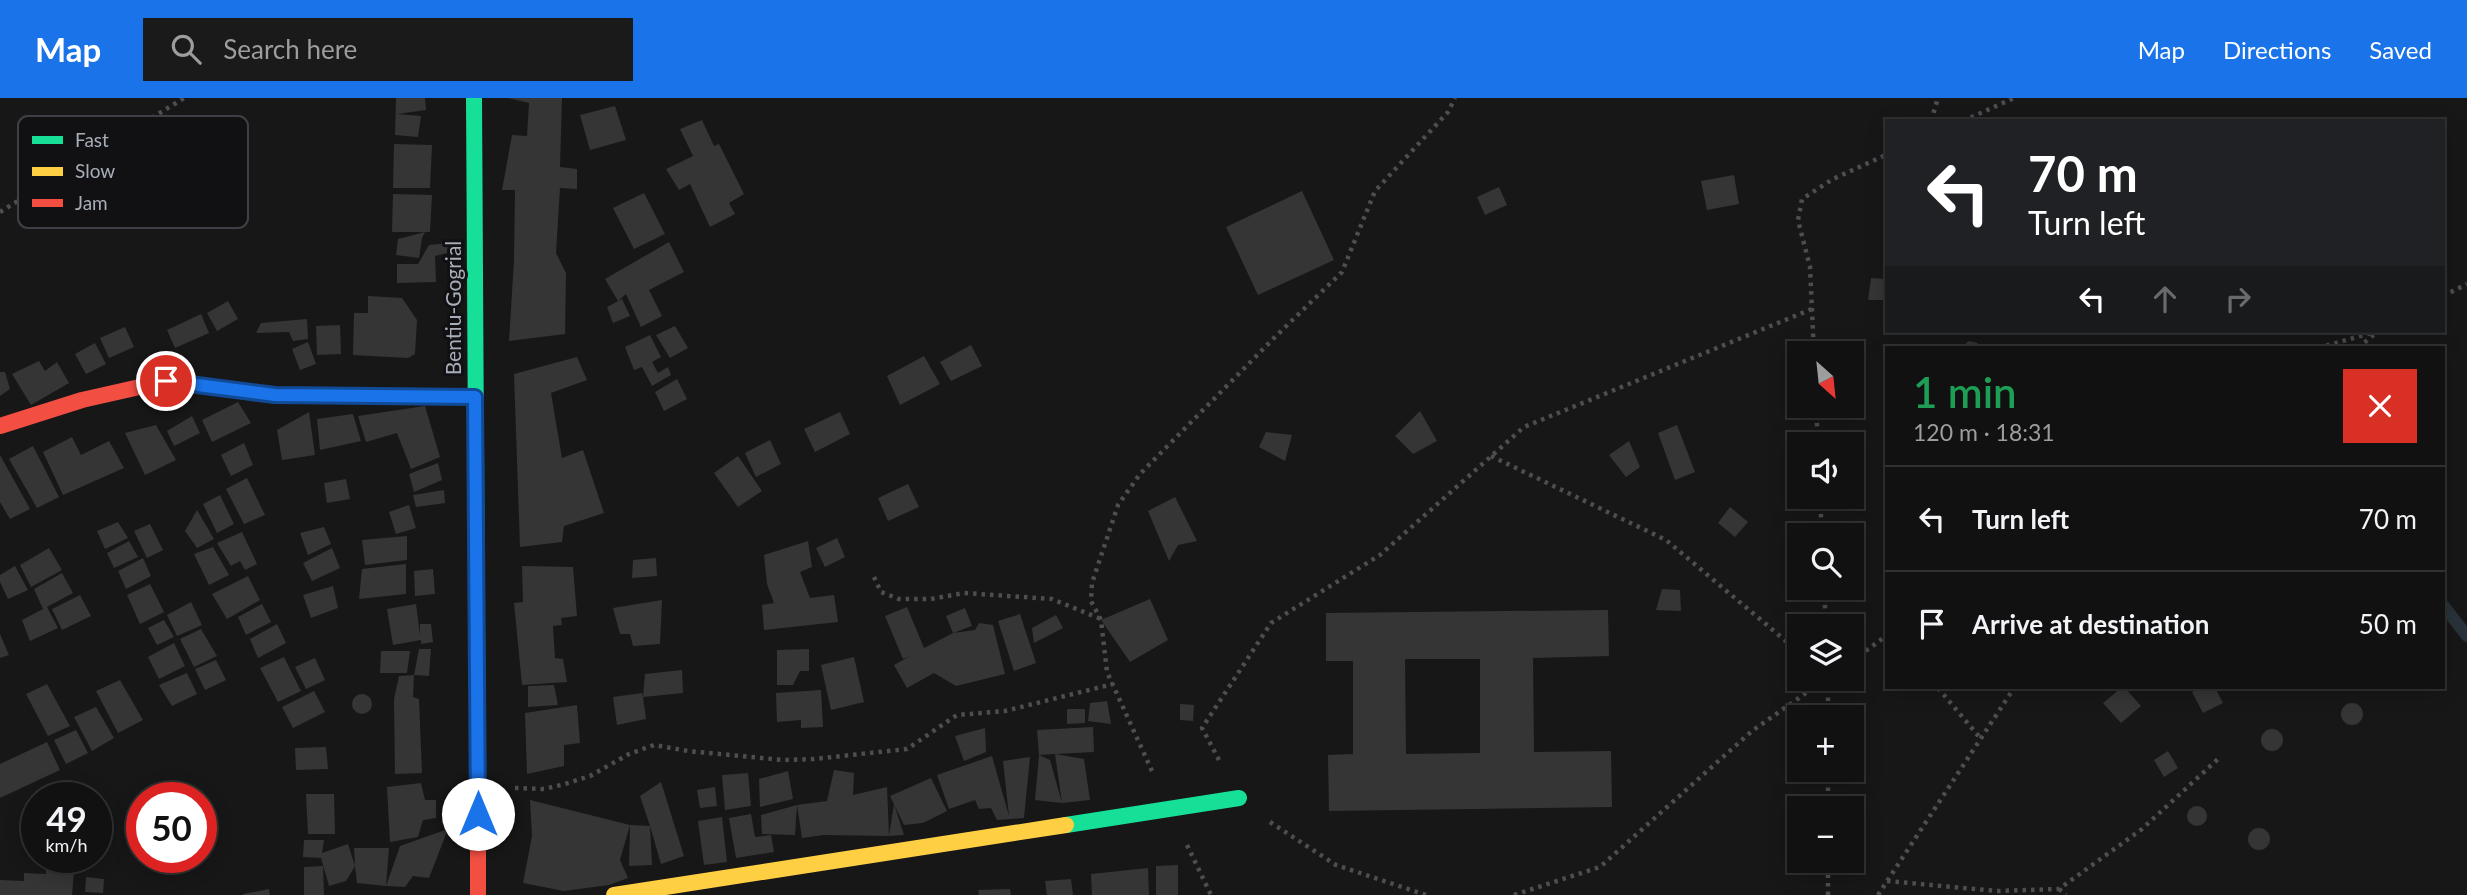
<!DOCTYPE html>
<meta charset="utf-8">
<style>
body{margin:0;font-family:Lato,sans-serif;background:#1a1a1a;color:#f1f3f6;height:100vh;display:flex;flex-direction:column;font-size:26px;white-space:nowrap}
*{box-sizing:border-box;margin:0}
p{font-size:23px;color:#9c9d9f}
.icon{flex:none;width:38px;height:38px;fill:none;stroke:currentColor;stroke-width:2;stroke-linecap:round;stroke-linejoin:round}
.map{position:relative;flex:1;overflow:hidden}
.side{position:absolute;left:1885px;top:248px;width:560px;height:343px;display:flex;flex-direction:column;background:#111;border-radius:0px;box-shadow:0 4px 18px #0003,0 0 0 2px #303131}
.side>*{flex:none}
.guide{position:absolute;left:1885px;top:21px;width:560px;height:214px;border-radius:0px;box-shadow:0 4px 18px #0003,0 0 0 2px #303131;background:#202124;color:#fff;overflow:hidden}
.needle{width:46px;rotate:153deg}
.tools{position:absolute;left:1787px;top:243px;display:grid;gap:14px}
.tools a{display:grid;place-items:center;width:77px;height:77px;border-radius:0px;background:#111;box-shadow:0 4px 18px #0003,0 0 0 2px #303131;font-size:35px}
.speed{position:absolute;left:21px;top:684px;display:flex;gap:14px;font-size:35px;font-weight:700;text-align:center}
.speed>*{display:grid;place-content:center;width:91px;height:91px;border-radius:50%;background:#111;box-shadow:0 4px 18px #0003,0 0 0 2px #303131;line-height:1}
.speed small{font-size:18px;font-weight:400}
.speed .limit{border:10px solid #d22;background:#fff;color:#111}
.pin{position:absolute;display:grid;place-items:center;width:60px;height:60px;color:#fff;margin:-30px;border:4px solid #fff;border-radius:50%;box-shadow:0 2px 7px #0007}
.me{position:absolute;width:77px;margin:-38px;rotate:0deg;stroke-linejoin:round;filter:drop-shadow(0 0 5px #0008)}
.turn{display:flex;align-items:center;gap:24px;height:147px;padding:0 28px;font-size:32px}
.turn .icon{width:91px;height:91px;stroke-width:2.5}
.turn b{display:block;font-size:49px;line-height:60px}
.lanes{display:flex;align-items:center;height:66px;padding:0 28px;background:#0003;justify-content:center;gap:35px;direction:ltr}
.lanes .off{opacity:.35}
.round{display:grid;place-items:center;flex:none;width:74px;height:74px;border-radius:0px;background:#1a1a1a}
.head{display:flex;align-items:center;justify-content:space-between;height:119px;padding:0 28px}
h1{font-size:42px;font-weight:600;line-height:52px;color:#1e9e55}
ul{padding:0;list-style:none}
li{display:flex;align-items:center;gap:21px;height:105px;padding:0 28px;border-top:2px solid #303131}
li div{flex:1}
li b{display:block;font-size:26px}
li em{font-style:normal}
header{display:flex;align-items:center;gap:42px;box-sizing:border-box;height:98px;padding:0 35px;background:#1a73e8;color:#fff}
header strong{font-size:33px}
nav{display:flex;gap:38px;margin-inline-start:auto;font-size:24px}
.search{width:490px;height:63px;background:#1a1a1a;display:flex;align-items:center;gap:18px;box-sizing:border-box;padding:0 24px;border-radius:0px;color:#9c9d9f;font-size:26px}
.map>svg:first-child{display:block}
</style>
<header>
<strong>Map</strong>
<div class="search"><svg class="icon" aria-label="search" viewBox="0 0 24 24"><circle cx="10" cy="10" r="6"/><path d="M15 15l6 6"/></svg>Search here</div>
<nav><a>Map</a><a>Directions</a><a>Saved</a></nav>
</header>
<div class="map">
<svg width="2467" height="797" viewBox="0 0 2467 797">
<rect width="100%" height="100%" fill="#171717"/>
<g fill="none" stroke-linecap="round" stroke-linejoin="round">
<path stroke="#29323a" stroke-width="12" d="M 2443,507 L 2467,538"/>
</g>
<path fill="#353536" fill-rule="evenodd" d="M 396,0 L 425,0 L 426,12 L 397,16 L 421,18 L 418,39 L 395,37 Z
M 508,0 L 562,0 L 560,69 L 577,71 L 577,91 L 560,90 L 556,155 L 566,175 L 565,236 L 509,243 L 514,162 L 515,92 L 502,92 L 512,37 L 527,38 L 529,5 Z
M 615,8 L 626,42 L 590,52 L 580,17 Z
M 702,22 L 714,48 L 719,46 L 744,96 L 729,105 L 735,116 L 710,129 L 690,86 L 679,92 L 666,71 L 693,58 L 680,31 Z
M 394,46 L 432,47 L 430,90 L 393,90 Z
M 1734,77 L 1739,106 L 1707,112 L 1701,83 Z
M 1499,89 L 1507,107 L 1485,117 L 1477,99 Z
M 1302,93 L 1334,162 L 1258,197 L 1226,129 Z
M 644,95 L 665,136 L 634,151 L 613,110 Z
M 393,96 L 432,97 L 430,134 L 392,134 Z
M 425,134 L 422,140 L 419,160 L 396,157 L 398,141 Z
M 669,144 L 684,174 L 649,192 L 662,218 L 641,229 L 626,196 L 618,203 L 622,201 L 630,218 L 613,225 L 607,209 L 618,203 L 605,181 Z
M 449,145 L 447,155 L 435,158 L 436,184 L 397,185 L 397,166 L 418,166 L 429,147 Z
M 1871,180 L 1886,181 L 1886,202 L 1868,202 Z
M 368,198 L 402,200 L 417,222 L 415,256 L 408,260 L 353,257 L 354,215 L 368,215 Z
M 228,203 L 238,221 L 217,233 L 207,215 Z
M 201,216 L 209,235 L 175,250 L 167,232 Z
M 307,221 L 308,241 L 293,243 L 289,234 L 256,235 L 261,225 Z
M 340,227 L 341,256 L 317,257 L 316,228 Z
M 675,228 L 688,250 L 670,260 L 656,237 Z
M 125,229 L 134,249 L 109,260 L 100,240 Z
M 650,237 L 661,259 L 652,264 L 658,275 L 668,269 L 671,277 L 652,288 L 642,269 L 634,272 L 625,249 Z
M 1969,243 L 1977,245 L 1982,250 L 1960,250 Z
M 308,244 L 316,266 L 300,272 L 292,251 Z
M 95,245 L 106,266 L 86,276 L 75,256 Z
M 971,247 L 982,268 L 951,283 L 940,264 Z
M 924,258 L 940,286 L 900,307 L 887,278 Z
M 577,259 L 587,282 L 551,295 L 562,360 L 583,352 L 604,415 L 564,428 L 562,444 L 520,449 L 514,276 Z
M 39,263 L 45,273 L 57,264 L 69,285 L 31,307 L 12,276 Z
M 0,274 L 5,274 L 10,291 L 0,298 Z
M 677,281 L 687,301 L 664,313 L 655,294 Z
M 238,304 L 251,325 L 212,344 L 202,322 Z
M 425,308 L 440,359 L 411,371 L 397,335 L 366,344 L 358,318 Z
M 1420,313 L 1437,343 L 1413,356 L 1395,338 Z
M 309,314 L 315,357 L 282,362 L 277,332 Z
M 840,314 L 850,336 L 815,354 L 804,331 Z
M 353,316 L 361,343 L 320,352 L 317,321 Z
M 192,318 L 200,335 L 174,348 L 167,333 Z
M 156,327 L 176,362 L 145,377 L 125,335 Z
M 1677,327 L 1695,374 L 1675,382 L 1658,335 Z
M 1266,334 L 1292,337 L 1285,363 L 1259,349 Z
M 72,339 L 81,357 L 109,343 L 124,370 L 63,397 L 43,354 Z
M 770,342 L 781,366 L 756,379 L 745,355 Z
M 1629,343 L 1640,369 L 1626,379 L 1609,357 Z
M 244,345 L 253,367 L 231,378 L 221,357 Z
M 33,348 L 59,399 L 37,410 L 9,361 Z
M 0,357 L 30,411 L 10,421 L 0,404 Z
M 738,358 L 762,393 L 738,409 L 714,375 Z
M 438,365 L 442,382 L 414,394 L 409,376 Z
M 247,380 L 265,417 L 244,426 L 226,391 Z
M 346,381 L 350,401 L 327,405 L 324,385 Z
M 908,386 L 919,409 L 888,423 L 878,400 Z
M 444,392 L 445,405 L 416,409 L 413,397 Z
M 220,397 L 234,426 L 217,435 L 203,406 Z
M 1175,399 L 1197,443 L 1178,447 L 1169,463 L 1148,413 Z
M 409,407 L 416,430 L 396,436 L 389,414 Z
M 1730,409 L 1748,424 L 1735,439 L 1718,425 Z
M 197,412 L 214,441 L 197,450 L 185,433 Z
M 118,424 L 128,440 L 105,451 L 97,433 Z
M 150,426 L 163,452 L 147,460 L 134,433 Z
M 324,429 L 331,446 L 308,457 L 300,435 Z
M 242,434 L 257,466 L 245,472 L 240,463 L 231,468 L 217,445 Z
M 407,438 L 407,462 L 365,467 L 362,442 Z
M 837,440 L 845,459 L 825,469 L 816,450 Z
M 129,443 L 138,459 L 114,470 L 107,455 Z
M 808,443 L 812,469 L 800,474 L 810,500 L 834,497 L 838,524 L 764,532 L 762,507 L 774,505 L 767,486 L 764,457 Z
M 213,449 L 229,477 L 209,487 L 194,456 Z
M 49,450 L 62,472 L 31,489 L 20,467 Z
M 332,450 L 340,470 L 312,483 L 303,465 Z
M 143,460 L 151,478 L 126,491 L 118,473 Z
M 656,460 L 657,478 L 632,480 L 633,462 Z
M 406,466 L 406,496 L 359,501 L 362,471 Z
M 15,468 L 28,492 L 8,501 L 0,484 L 0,477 Z
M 522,468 L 573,469 L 577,518 L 561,520 L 562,527 L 553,528 L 555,560 L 563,561 L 567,584 L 522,587 L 514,505 L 523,504 Z
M 433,471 L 435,496 L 415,498 L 414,473 Z
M 62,475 L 73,495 L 47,509 L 58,530 L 30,543 L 22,522 L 43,511 L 34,491 Z
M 248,478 L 260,502 L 227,521 L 212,496 Z
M 150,486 L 164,514 L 140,526 L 127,497 Z
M 333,488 L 338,510 L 311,520 L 303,497 Z
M 1662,491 L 1680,492 L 1681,513 L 1656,512 Z
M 80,497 L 91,518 L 62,532 L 52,511 Z
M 1150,501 L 1168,542 L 1130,564 L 1101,522 Z
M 662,502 L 660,546 L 633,548 L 630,536 L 620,536 L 613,510 Z
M 191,504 L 202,527 L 177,538 L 167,517 Z
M 262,506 L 271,524 L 246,537 L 238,519 Z
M 416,506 L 420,537 L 420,526 L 431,526 L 433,544 L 421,546 L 421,542 L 393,547 L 387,511 Z
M 907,509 L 924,550 L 953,535 L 946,518 L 965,510 L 972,528 L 953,535 L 975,532 L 979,525 L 993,527 L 1005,576 L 956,588 L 934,575 L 907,590 L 894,567 L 910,558 L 903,561 L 885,518 Z
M 1608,512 L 1609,558 L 1533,560 L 1534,654 L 1611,653 L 1612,709 L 1329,713 L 1328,657 L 1353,656 L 1353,563 L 1326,563 L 1326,515 ZM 1405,561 L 1480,561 L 1480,655 L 1406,656 Z
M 1020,516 L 1036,565 L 1014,573 L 998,523 Z
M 1056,517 L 1063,530 L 1034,545 L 1032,530 Z
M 164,522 L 174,539 L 157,547 L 148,530 Z
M 277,526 L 286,545 L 258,560 L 250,541 Z
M 201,531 L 217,558 L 194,569 L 180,541 Z
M 0,536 L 9,557 L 0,560 Z
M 174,545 L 185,568 L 159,581 L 148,559 Z
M 419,551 L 431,551 L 429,578 L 414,577 Z
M 809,551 L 809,573 L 800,573 L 793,587 L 777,587 L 777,552 Z
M 381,553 L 410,553 L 407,575 L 380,575 Z
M 284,559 L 301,593 L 278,604 L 260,570 Z
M 854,559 L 864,604 L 831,612 L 821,567 Z
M 315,560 L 325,582 L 306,591 L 295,569 Z
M 216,562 L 226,582 L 205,592 L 195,571 Z
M 682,572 L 683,595 L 643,599 L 646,621 L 617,627 L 613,599 L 642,595 L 643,599 L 645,576 Z
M 187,575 L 197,596 L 172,608 L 159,587 Z
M 414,577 L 413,599 L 419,601 L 422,675 L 395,676 L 394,601 L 399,578 Z
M 120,582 L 143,622 L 118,635 L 96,593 Z
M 47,586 L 70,628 L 48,638 L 26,596 Z
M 554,587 L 558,607 L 528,609 L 528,588 Z
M 2121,590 L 2125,590 L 2141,608 L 2121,625 L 2103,605 Z
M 2201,590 L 2215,590 L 2223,605 L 2203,615 L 2192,594 Z
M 821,592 L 823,629 L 801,630 L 801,622 L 777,624 L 776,595 Z
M 314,593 L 325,614 L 293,630 L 282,609 Z
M352 606a10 10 0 1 1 20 0a10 10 0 1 1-20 0Z
M 1107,603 L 1111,626 L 1088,623 L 1090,605 Z
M2341 616a11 11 0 1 1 22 0a11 11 0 1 1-22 0Z
M 1180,606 L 1194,607 L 1193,623 L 1180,622 Z
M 577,607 L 580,645 L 564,647 L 564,668 L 527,676 L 525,615 Z
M 96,609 L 114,640 L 92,653 L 74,619 Z
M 1067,611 L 1085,611 L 1085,625 L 1067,626 Z
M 1093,629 L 1094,654 L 1055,656 L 1053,656 L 1039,657 L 1050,662 L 1062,705 L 1055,656 L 1084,661 L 1090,702 L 1062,705 L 1035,702 L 1039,657 L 1037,632 Z
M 985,630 L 986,654 L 964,663 L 955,638 Z
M2261 642a11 11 0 1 1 22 0a11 11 0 1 1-22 0Z
M 76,632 L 88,655 L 66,666 L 54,642 Z
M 47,644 L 60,672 L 0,700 L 0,666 Z
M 326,649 L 328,671 L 296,672 L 295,650 Z
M 2168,653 L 2178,670 L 2164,679 L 2154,662 Z
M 992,658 L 1009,718 L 1003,663 L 1030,659 L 1024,720 L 997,722 L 991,710 L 979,711 L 975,702 L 949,711 L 937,677 Z
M 834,672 L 854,675 L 853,697 L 887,689 L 889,738 L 894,706 L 904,737 L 889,738 L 824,737 L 802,740 L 797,707 L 795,737 L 762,736 L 761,717 L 797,707 L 827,703 Z
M 788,673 L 793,701 L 760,709 L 759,681 Z
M 748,675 L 751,708 L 725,712 L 722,677 Z
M 931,680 L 947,713 L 923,725 L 904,727 L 890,698 Z
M 661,684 L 684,758 L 661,766 L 650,728 L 652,767 L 629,768 L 630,727 L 620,762 L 628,780 L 609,787 L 564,793 L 523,785 L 532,738 L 530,702 L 630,727 L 650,728 L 640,698 Z
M 421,685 L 425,702 L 436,702 L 436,720 L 423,722 L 418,739 L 390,744 L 387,689 Z
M 715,689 L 717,708 L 700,710 L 697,692 Z
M 306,696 L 334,696 L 335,736 L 308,736 Z
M2187 718a10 10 0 1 1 20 0a10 10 0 1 1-20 0Z
M 751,716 L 755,739 L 771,737 L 774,754 L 736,760 L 729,720 Z
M 722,719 L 727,764 L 704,767 L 698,723 Z
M2248 741a11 11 0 1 1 22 0a11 11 0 1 1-22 0Z
M 448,731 L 429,780 L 413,778 L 405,789 L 386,788 L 400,748 Z
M 304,742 L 324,742 L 322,755 L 348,746 L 355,768 L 354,750 L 389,750 L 386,788 L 357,785 L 355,768 L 346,783 L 329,788 L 321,760 L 303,759 Z
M 46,760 L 75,760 L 72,797 L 0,797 L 0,782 L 24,783 L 24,775 L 46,776 Z
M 1178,767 L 1178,797 L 1156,797 L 1156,768 Z
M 323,768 L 324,797 L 304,797 L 304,769 Z
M 1148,770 L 1149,797 L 1092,797 L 1091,776 Z
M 86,779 L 104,781 L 103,795 L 85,794 Z
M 1071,781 L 1073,797 L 1047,797 L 1045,783 Z
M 269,791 L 270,797 L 243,797 L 243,796 Z
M 1010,791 L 1011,797 L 979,797 L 978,792 Z"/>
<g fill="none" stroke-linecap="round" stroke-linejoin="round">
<path stroke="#4d4e52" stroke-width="4.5" stroke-dasharray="3.5 5" stroke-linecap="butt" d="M 1931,23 L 1938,0
M 1963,23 L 2014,0
M 0,114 L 184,0
M 2443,198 L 2467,186
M 2318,250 L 2378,233
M 2358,250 L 2376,235
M 1814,256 L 1810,169 L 1798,122 L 1802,101 L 1833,81 L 1886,57
M 1816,308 L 1818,346
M 1491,358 L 1666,442 L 1799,554
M 1820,399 L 1822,438
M 874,479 L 881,494 L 899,501 L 931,501 L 964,495 L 1052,501 L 1101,521
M 1824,490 L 1826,528
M 1852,563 L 1886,538
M 1938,590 L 1981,641
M 1828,620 L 1828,581
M 1219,662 L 1202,630 L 1271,525 L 1380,457 L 1524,329 L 1812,211
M 1152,673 L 1107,574 L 1101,522 L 1091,503 L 1092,485 L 1118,407 L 1140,376 L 1276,238 L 1342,174 L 1375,93 L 1448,14 L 1455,0
M 515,690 L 544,691 L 565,686 L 590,678 L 629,656 L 654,647 L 688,653 L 783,662 L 814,661 L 907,651 L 957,617 L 1005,613 L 1113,586
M 1828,710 L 1828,672
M 1270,724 L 1336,767 L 1426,797
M 1187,747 L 1211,797
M 1887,783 L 1997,793 L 2059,791 L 2142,731 L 2218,661
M 2059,791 L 2066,797
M 1514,797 L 1600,769 L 1752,633 L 1826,581
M 1828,797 L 1828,763
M 1878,797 L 2014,590"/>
<path stroke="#16e098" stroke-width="16" d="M 474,0 L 478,703
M 243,293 L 275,297 L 475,299
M 1066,727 L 1239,700"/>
<path stroke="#ffcf43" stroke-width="16" d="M 614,797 L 1066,727"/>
<path stroke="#f24e42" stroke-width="16" d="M 0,328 L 82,302 L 166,283 L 243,293
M 478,703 L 478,797"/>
</g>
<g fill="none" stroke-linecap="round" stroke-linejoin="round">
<defs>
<path id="route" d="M 166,283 L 275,297 L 475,299 L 478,716"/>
</defs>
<use href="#route" stroke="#114b97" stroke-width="18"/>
<use href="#route" stroke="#1a73e8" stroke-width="12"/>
</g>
<g text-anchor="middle" stroke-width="6" stroke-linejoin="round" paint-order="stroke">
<g font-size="21" fill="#a7adb9" stroke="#111113">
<text transform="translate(454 210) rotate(-90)" y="7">Bentiu-Gogrial</text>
</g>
</g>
<rect x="18" y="18" width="230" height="112" rx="10" fill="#111113" stroke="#3e4045" stroke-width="2"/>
<rect x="32" y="38" width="31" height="8" fill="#16e098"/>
<rect x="32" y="69" width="31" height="9" fill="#ffcf43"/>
<rect x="32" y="101" width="31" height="8" fill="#f24e42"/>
<g font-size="19" fill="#a7adb9">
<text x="75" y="49">Fast</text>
<text x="75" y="80">Slow</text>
<text x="75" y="112">Jam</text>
</g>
</svg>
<div class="tools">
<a><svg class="needle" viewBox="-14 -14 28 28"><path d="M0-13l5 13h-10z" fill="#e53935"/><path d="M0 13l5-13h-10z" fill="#9c9d9f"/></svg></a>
<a><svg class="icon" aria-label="sound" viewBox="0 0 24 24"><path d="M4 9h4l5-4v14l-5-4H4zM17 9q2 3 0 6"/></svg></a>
<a><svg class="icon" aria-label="search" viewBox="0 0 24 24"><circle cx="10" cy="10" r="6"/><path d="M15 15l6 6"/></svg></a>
<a><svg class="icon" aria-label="layers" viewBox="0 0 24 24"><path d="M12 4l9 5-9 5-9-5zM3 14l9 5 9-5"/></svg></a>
<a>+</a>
<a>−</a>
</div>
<div class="speed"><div>49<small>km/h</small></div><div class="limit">50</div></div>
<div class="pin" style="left:166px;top:283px;background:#d93025"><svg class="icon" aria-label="arrive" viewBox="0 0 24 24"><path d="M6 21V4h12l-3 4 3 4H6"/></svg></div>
<svg class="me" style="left:478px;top:716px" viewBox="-20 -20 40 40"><circle r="19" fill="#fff"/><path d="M0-13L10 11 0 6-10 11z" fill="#1a73e8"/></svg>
<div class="guide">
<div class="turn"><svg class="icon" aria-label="left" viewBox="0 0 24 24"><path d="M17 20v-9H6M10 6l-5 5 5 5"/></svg><div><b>70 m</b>Turn left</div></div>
<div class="lanes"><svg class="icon" aria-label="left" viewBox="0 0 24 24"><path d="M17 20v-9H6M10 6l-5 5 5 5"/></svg><svg class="icon off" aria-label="ahead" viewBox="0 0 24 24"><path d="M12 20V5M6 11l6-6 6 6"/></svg><svg class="icon off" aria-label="right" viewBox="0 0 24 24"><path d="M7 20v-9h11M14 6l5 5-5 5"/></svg></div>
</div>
<section class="side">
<div class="head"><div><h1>1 min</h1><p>120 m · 18:31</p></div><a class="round" style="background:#d93025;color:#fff"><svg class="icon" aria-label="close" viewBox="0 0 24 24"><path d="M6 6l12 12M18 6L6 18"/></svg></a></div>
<ul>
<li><svg class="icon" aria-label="left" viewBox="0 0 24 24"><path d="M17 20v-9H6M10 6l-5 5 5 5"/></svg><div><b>Turn left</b></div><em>70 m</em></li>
<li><svg class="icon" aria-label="arrive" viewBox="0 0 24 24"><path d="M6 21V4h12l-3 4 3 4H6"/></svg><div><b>Arrive at destination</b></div><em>50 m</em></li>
</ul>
</section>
</div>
